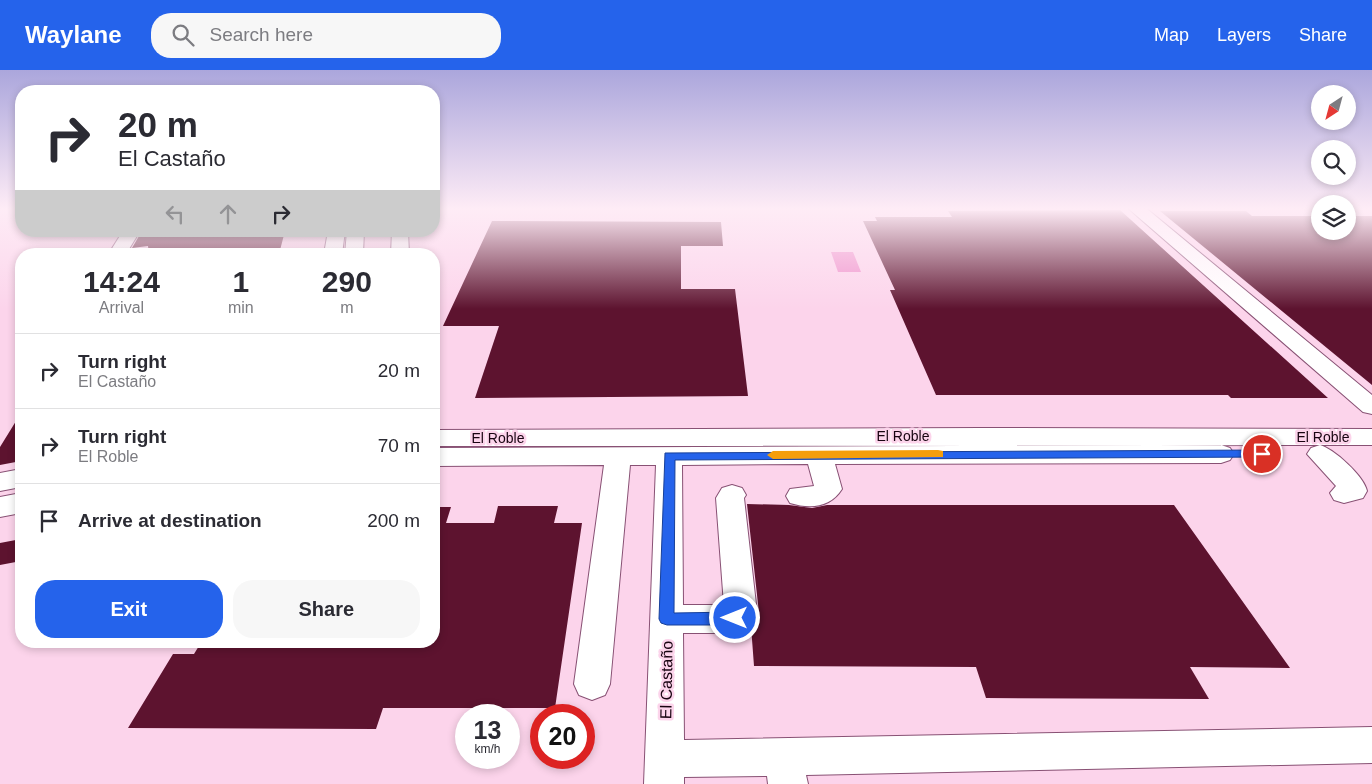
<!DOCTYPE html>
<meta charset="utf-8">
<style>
body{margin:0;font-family:Helvetica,sans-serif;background:#f7f7f7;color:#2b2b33;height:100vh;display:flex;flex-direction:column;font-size:19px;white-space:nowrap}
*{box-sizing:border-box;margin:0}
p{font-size:16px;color:#7c7c81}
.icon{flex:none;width:28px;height:28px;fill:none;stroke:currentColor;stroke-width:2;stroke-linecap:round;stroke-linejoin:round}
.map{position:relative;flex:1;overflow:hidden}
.sheet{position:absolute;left:15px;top:178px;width:425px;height:400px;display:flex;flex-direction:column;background:#fff;border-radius:20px;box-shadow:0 2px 8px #0003}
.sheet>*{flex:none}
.guide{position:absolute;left:15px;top:15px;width:425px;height:152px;border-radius:20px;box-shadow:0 2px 8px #0003;background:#fff;color:#2b2b33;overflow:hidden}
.needle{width:32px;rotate:216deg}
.buttons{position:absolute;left:1311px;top:15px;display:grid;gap:10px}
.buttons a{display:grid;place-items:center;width:45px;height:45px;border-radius:50%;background:#fff;box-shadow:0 2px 8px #0003;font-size:25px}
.speed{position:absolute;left:455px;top:634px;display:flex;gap:10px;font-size:25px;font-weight:700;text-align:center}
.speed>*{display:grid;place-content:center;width:65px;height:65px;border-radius:50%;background:#fff;box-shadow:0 2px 8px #0003;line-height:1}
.speed small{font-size:12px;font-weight:400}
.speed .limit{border:8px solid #d22;background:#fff;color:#111}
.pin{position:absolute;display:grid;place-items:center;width:42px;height:42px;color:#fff;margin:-21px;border:2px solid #fff;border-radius:50%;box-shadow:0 1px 5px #0007}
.me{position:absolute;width:55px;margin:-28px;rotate:270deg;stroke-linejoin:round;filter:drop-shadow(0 0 4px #0008)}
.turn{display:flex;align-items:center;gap:18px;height:105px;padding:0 20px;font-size:22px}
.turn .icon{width:65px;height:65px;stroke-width:2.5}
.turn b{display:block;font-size:35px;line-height:42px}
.lanes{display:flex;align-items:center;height:48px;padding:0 20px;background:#0003;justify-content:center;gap:25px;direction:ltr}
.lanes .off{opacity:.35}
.eta{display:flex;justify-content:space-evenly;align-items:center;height:85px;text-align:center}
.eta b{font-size:30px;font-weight:800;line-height:35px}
.button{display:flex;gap:10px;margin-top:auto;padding:10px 20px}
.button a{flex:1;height:58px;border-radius:20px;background:#2563eb;color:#fff;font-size:20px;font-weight:800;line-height:58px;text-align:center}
.button a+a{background:#f7f7f7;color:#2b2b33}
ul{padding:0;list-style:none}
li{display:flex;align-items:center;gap:15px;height:75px;padding:0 20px;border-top:1px solid #e1e1e2}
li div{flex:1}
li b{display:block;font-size:19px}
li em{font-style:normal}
header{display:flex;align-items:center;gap:30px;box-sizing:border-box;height:70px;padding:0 25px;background:#2563eb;color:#fff}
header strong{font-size:24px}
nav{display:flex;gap:28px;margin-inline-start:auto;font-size:18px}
.search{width:350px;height:45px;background:#f7f7f7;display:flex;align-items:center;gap:12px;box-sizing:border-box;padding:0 18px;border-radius:20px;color:#7c7c81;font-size:19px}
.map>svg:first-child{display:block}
</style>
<header>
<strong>Waylane</strong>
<div class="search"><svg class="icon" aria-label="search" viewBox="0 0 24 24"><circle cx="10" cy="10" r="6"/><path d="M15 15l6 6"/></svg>Search here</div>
<nav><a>Map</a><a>Layers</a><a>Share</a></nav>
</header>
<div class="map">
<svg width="1372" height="714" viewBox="0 0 1372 714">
<rect width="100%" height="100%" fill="#fcd4eb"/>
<path fill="#ef90cb" d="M 831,182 L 853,182 L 861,202 L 838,202 Z"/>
<path fill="#5d132f" d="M 1120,140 L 1328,328 L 1231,328 L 1228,325 L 936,325 L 890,220 L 895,220 L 863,151 L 877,151 L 875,147 L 952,147 L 948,141 Z
M 1160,141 L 1246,141 L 1252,146 L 1320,146 L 1320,161 L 1348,161 L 1348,146 L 1372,146 L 1372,315 Z
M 492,151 L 721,152 L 723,176 L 681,176 L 681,219 L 735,219 L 748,326 L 475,328 L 499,256 L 443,256 Z
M 142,161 L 285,161 L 279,184 L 149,184 L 148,176 L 132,178 Z
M 21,343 L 21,391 L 0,395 L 0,377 Z
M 747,434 L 789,435 L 812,438 L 827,435 L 1174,435 L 1290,598 L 1190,597 L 1209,629 L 986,628 L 976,597 L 754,596 L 751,556 L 759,543 Z
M 498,436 L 558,436 L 554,453 L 582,453 L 555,638 L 383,638 L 376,659 L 128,658 L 173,584 L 194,584 L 202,571 L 434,571 L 434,437 L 451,437 L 446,453 L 494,453 Z
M 21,469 L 21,491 L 0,495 L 0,473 Z"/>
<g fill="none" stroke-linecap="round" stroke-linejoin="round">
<defs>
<path id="minor" d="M 1129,139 L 1147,139 L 1372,325 L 1372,344 L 1363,342 Z
M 123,161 L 140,161 L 126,184 L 114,184 L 111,180 Z
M 328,161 L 345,161 L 342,184 L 324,184 Z
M 347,161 L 364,161 L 363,184 L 345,184 Z
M 392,161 L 408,161 L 409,184 L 391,184 Z
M 983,358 L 1372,359 L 1372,375 L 434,376 L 434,360 Z
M 1221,375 L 1230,378 L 1234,384 L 1230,390 L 1221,393 L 835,394 L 842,419 C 830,438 810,439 790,433 L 786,426 L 790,419 L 814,416 L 808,394 L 682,395 L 683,535 L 724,535 L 716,428 L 722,418 L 732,415 L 742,418 L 746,425 L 744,428 L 757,543 L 747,559 L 735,563 L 683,563 L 684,670 L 1372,657 L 1372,693 L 806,705 L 808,714 L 768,714 L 767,706 L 684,707 L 684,714 L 644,714 L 656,395 L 630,395 L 610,614 L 605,625 L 592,630 L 579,625 L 574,614 L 604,395 L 434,396 L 434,378 Z
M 1320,375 C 1334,379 1364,406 1367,421 L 1363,428 L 1344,433 L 1334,430 L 1330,423 L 1336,416 L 1307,384 L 1311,378 Z
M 21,399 L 21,417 L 0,421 L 0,403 Z
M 21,423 L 21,443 L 0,447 L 0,427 Z"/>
</defs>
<use href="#minor" stroke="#885174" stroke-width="2"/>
<use href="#minor" fill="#fff" fill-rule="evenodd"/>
</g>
<linearGradient id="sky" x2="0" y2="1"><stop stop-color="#aba6dc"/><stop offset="0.58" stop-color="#feecf6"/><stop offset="1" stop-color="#feecf6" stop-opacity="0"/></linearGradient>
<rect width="1372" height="239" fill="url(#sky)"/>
<path fill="#2563eb" stroke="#184099" d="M 1262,380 L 1268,384 L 1267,387 L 675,390 L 674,543 L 735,542 L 740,544 L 743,548 L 740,553 L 735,555 L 667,555 L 661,553 L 659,549 L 665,383 Z"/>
<path fill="#f59e0b" d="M 938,380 L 943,381 L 943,387 L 773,389 L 767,385 L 773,381 Z"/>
<g text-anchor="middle" stroke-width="5" stroke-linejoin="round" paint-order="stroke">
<g font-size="14" fill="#180411" stroke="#fcd4eb">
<text x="903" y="371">El Roble</text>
<text x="1323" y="372">El Roble</text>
<text x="498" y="373">El Roble</text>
</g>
<g font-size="16" fill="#180411" stroke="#fcd4eb">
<text transform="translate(666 610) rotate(-89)" y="6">El Castaño</text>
</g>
</g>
</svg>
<div class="buttons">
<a><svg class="needle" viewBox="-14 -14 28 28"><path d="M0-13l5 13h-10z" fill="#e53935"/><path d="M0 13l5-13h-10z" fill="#7c7c81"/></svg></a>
<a><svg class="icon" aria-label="search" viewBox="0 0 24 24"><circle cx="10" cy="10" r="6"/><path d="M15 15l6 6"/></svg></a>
<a><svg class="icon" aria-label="layers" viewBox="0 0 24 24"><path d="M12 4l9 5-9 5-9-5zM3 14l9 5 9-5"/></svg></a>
</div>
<div class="speed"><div>13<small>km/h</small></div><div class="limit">20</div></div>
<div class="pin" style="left:1262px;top:384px;background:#d93025"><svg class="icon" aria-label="arrive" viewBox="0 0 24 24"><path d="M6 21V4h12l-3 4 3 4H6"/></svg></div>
<svg class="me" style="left:735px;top:548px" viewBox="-20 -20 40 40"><circle r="17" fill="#2563eb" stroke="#fff" stroke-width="3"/><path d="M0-11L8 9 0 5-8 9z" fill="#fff"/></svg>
<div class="guide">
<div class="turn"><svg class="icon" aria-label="right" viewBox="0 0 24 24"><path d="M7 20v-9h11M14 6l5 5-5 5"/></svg><div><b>20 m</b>El Castaño</div></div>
<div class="lanes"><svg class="icon off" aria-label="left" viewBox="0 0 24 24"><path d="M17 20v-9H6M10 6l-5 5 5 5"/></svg><svg class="icon off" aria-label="ahead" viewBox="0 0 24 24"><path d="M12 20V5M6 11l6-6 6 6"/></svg><svg class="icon" aria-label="right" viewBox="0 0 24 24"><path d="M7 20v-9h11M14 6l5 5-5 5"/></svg></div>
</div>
<section class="sheet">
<div class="eta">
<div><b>14:24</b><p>Arrival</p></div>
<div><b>1</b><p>min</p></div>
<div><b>290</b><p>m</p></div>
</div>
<ul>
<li><svg class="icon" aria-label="right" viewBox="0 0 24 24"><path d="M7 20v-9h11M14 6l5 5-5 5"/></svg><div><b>Turn right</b><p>El Castaño</p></div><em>20 m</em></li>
<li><svg class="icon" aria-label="right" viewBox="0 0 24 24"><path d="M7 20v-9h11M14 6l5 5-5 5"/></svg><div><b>Turn right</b><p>El Roble</p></div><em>70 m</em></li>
<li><svg class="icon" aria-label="arrive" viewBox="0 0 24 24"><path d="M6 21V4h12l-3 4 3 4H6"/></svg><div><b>Arrive at destination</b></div><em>200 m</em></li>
</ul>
<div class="button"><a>Exit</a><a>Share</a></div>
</section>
</div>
